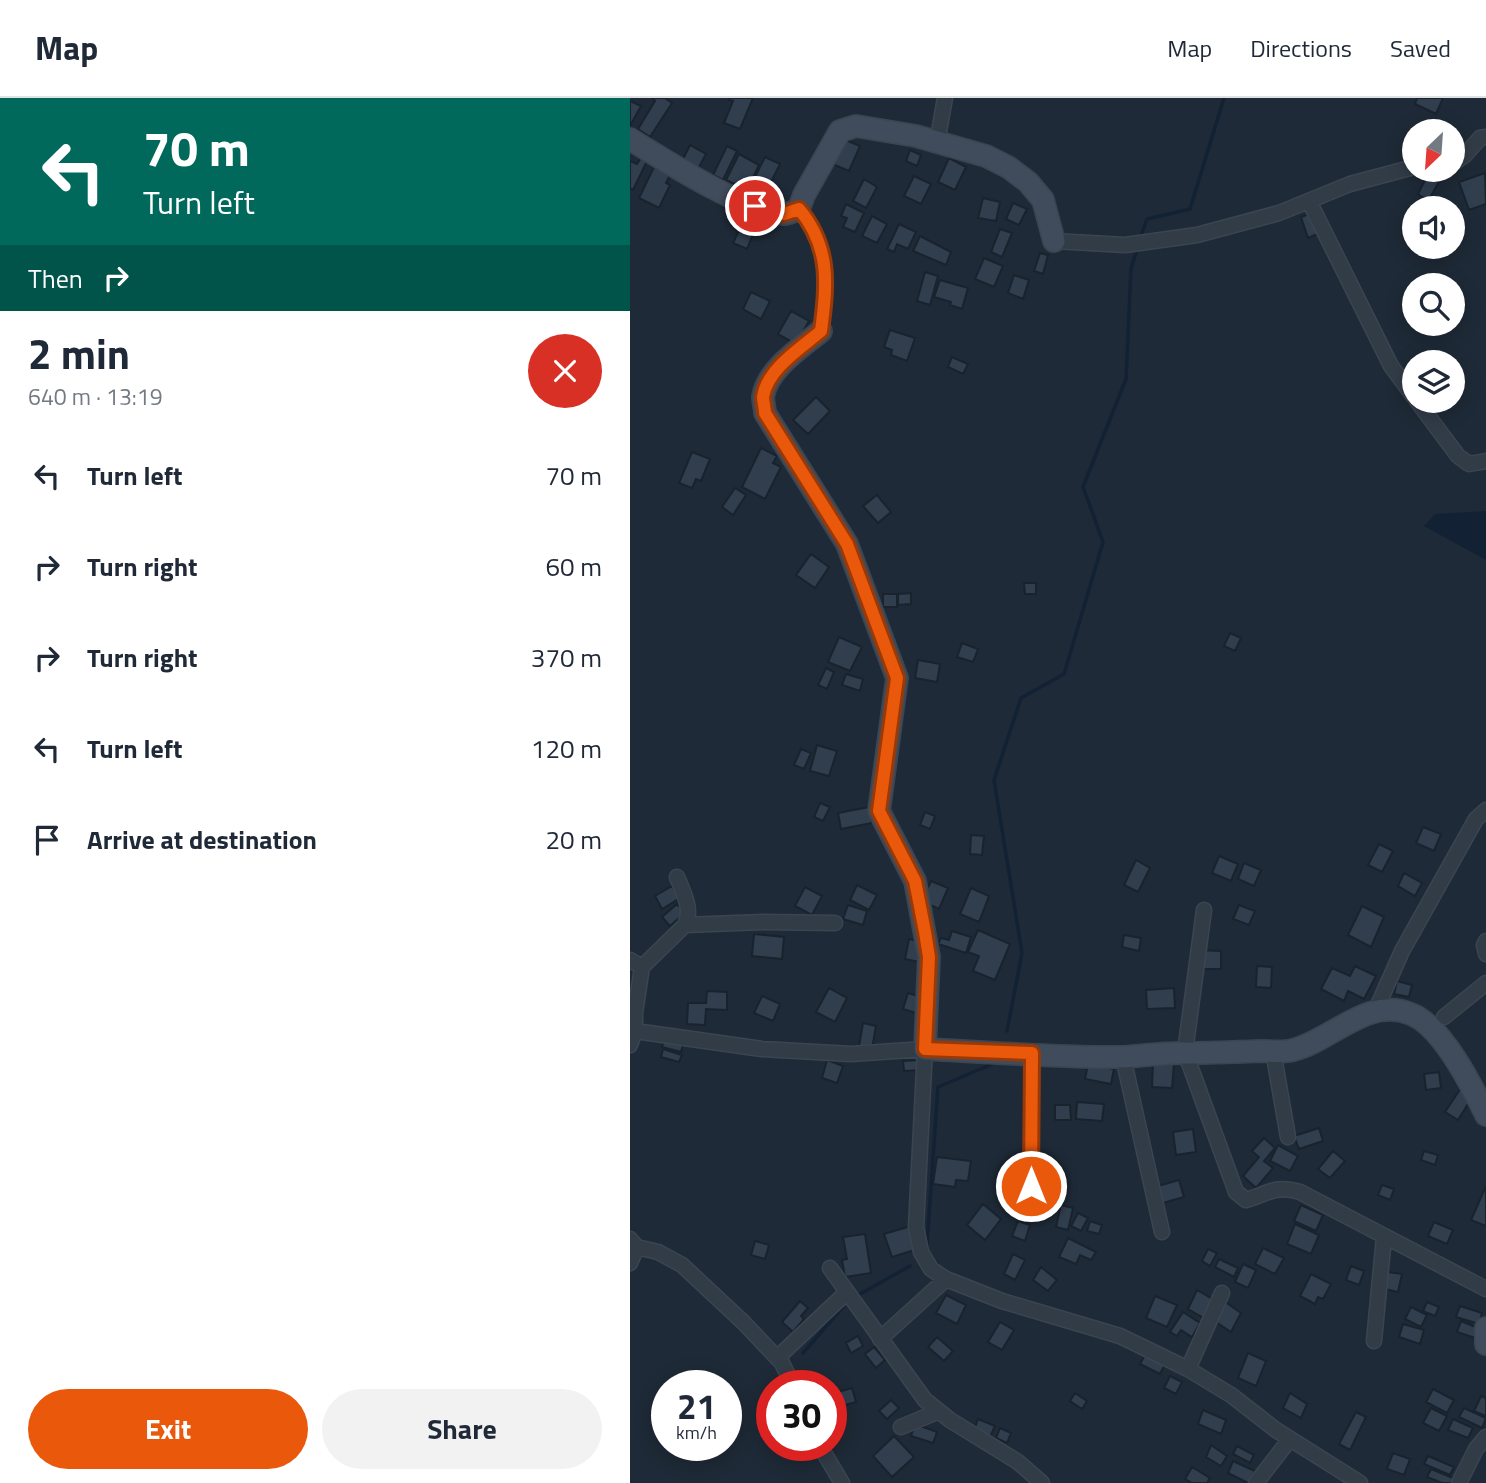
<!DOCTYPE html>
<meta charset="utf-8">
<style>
body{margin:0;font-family:"Titillium Web",sans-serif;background:#f2f2f3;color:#1f2937;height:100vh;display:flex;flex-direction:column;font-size:26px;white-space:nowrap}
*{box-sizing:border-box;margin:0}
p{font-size:23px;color:#747a83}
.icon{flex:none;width:38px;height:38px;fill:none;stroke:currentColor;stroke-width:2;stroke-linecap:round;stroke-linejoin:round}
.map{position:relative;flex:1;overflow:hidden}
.sheet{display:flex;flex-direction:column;background:#fff;width:630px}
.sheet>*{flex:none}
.top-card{background:#00695c;color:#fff;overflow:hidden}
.needle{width:46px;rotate:205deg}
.controls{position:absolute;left:772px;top:21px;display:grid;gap:14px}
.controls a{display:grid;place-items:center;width:63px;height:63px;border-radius:50%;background:#fff;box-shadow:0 4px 18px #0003;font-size:35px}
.speed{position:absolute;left:21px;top:1272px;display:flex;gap:14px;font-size:35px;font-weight:700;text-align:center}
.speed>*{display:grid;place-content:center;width:91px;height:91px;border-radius:50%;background:#fff;box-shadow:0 4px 18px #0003;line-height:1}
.speed small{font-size:18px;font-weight:400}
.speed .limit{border:10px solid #d22;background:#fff;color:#111}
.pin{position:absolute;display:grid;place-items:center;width:60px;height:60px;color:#fff;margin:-30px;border:4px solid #fff;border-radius:50%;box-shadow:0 2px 7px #0007}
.me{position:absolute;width:77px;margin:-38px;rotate:0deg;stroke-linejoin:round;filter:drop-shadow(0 0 5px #0008)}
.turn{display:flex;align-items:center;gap:24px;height:147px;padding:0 28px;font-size:32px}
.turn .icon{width:91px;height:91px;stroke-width:2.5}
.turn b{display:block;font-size:49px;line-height:60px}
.then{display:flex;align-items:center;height:66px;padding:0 28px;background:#0003;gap:14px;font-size:26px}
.round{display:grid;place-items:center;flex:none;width:74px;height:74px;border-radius:37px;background:#f2f2f3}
.head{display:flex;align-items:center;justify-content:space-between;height:119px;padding:0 28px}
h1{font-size:42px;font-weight:700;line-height:52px}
.primary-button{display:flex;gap:14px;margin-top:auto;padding:14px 28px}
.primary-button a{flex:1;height:80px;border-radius:42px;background:#ea580c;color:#fff;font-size:28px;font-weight:700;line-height:80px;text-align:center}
.primary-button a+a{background:#f2f2f3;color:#1f2937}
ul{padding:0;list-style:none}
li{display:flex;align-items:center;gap:21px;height:91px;padding:0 28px}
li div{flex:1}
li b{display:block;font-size:26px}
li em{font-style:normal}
header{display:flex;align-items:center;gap:42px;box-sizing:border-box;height:98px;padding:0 35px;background:#fff;border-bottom:2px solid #e0e1e3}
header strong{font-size:33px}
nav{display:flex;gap:38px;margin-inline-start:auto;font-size:24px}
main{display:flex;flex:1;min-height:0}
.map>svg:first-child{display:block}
</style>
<header>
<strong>Map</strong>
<nav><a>Map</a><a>Directions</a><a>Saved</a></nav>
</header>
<main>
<section class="sheet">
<div class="top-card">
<div class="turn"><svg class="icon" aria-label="left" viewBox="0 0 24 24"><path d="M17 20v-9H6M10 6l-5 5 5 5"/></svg><div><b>70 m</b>Turn left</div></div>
<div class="then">Then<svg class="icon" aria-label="right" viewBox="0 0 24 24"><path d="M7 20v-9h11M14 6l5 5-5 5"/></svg></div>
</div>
<div class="head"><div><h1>2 min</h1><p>640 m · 13:19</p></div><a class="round" style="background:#d93025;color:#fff"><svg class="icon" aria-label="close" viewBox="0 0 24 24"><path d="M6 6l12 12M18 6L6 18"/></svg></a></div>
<ul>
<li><svg class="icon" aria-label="left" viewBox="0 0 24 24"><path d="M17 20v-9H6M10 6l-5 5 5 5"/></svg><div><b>Turn left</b></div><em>70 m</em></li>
<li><svg class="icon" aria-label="right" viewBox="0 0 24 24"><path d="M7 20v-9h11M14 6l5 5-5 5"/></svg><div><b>Turn right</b></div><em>60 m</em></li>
<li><svg class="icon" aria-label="right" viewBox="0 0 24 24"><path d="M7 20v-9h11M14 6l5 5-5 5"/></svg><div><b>Turn right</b></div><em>370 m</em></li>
<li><svg class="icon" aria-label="left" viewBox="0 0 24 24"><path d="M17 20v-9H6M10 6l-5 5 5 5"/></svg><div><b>Turn left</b></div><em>120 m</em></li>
<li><svg class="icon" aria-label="arrive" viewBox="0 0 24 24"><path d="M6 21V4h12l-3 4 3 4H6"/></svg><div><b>Arrive at destination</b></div><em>20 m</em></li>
</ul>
<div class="primary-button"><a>Exit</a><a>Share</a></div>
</section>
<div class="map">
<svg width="856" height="1385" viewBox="0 0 856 1385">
<rect width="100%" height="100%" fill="#1e2a37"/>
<path fill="#122234" d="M 856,413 L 856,462 L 794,428 L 805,416 Z"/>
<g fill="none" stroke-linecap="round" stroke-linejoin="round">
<path stroke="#122234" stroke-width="3.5" d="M 510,140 L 517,121 L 560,111 L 594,0
M 377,933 L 392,855 L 364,682 L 391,600 L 434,576 L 473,444 L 453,389 L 496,281 L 501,171 L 507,151
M 297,1146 L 308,989 L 367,964
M 230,1196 L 280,1168
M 173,1255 L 213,1209"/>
</g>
<path fill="#303e4e" stroke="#19232e" stroke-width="2" d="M 35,0 L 42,5 L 20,39 L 8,31 L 25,3 L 22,0 Z
M 100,0 L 123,0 L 110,31 L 94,25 L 103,3 L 99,2 Z
M 787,0 L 813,0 L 806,16 L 785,6 Z
M 0,3 L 11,8 L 0,28 Z
M 211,40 L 230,48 L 219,73 L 200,65 Z
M 60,47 L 76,56 L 68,71 L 52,63 Z
M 97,48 L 107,53 L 93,82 L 83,77 Z
M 280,52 L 291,57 L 287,68 L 276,63 Z
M 109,56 L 129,67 L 117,92 L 96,82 Z
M 12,58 L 18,61 L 3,92 L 0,90 L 0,63 L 7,66 Z
M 135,59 L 150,66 L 138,90 L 123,83 Z
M 319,60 L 336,69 L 325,92 L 308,84 Z
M 24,69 L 40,77 L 36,85 L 40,87 L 29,110 L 9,100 Z
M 855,75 L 856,106 L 839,112 L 829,84 Z
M 284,78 L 301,86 L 291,106 L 274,98 Z
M 797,78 L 809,84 L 798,103 L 788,96 Z
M 234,81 L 247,89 L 236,110 L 223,103 Z
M 353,100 L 370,104 L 366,123 L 348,120 Z
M 383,105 L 397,111 L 389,127 L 376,121 Z
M 216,106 L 234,115 L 225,134 L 213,129 L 217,120 L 211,118 Z
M 682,115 L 690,135 L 678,140 L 671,119 Z
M 242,118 L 257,126 L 247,145 L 232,138 Z
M 112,126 L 125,132 L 117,151 L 103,145 Z
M 269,126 L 286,134 L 278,151 L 267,146 L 264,154 L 257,151 Z
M 370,131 L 382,135 L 372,159 L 361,154 Z
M 290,138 L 321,154 L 316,167 L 283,153 Z
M 410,155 L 418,157 L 413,176 L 404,173 Z
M 354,160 L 373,168 L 364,189 L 345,181 Z
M 295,174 L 308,178 L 300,207 L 287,203 Z
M 384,177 L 399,182 L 393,201 L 378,195 Z
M 310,182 L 338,190 L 332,211 L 320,207 L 321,204 L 304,199 Z
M 121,194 L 140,203 L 131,221 L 113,211 Z
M 161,213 L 179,223 L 166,246 L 148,236 Z
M 260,232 L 285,240 L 277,263 L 261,257 L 262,252 L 254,249 Z
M 322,259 L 338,266 L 333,276 L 318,269 Z
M 186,299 L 200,313 L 178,336 L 163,322 Z
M 131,350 L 147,358 L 143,365 L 151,369 L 135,401 L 112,389 Z
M 62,354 L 80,361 L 71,383 L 66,381 L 62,390 L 49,385 Z
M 105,390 L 116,397 L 103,417 L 92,409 Z
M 247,397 L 261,414 L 248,425 L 233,408 Z
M 181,456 L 199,469 L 185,490 L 166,477 Z
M 394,485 L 406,485 L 406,496 L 395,496 Z
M 281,495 L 281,506 L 268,507 L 268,496 Z
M 253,496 L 267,496 L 267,509 L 253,509 Z
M 600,535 L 611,540 L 605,553 L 594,548 Z
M 209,539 L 232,549 L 220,573 L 198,564 Z
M 332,545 L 348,551 L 343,564 L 327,559 Z
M 288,562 L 310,566 L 307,584 L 285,580 Z
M 196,570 L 204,574 L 197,591 L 188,587 Z
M 216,576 L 233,581 L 230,593 L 212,587 Z
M 187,647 L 207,653 L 199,678 L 180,673 Z
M 171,651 L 181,655 L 174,671 L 164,667 Z
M 190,705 L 200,709 L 193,723 L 184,719 Z
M 239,709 L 242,725 L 211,731 L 208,715 Z
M 295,714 L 305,718 L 300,731 L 290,727 Z
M 793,729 L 811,736 L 804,753 L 786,745 Z
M 341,737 L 354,738 L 352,757 L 340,756 Z
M 749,746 L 763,753 L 752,774 L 738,767 Z
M 589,758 L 608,766 L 601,783 L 582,775 Z
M 506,762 L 520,770 L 508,794 L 494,787 Z
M 614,765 L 631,772 L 624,788 L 608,781 Z
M 774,775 L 792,785 L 785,798 L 768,788 Z
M 301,783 L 318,790 L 309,811 L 292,803 Z
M 227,787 L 247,797 L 239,812 L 220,802 Z
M 42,788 L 50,800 L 32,811 L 25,798 Z
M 175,789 L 192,798 L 182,817 L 165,808 Z
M 341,790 L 359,798 L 349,824 L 330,816 Z
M 47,806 L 55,815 L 40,828 L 32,819 Z
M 218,807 L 237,813 L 233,827 L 213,821 Z
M 609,807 L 625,813 L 619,827 L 603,821 Z
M 732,808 L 754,819 L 741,849 L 718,837 Z
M 348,832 L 380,846 L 365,882 L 343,873 L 349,858 L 338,854 Z
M 322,833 L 341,839 L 336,855 L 308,846 L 311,840 L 319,842 Z
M 124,836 L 154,839 L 152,861 L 122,858 Z
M 494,837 L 511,840 L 509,853 L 492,849 Z
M 279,841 L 293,844 L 289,864 L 275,861 Z
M 569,852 L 591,853 L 591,871 L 568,871 Z
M 627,868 L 642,869 L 641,890 L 626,889 Z
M 725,868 L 746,878 L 734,901 L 718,893 L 714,903 L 691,891 L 702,870 L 720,878 Z
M 767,883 L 782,887 L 779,899 L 764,896 Z
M 199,890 L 217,900 L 205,924 L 186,914 Z
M 544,890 L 545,910 L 517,911 L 516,892 Z
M 77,893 L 97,894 L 97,912 L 76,911 L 75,927 L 57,926 L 58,905 L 76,905 Z
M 278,895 L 291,899 L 286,915 L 273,911 Z
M 132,898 L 150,906 L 143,923 L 124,915 Z
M 233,925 L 246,928 L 242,951 L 229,948 Z
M 34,941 L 53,947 L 51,954 L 32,949 Z
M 33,951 L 52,957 L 49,964 L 31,959 Z
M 197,962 L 213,968 L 207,985 L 192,980 Z
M 289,962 L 290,972 L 274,973 L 273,963 Z
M 523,965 L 544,966 L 542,990 L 522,989 Z
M 458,966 L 484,971 L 481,986 L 455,981 Z
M 809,974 L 811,990 L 796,992 L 794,976 Z
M 831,990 L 843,998 L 828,1022 L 815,1014 Z
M 447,1004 L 474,1006 L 472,1023 L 446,1021 Z
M 425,1007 L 440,1007 L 441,1022 L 425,1022 Z
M 689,1030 L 693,1043 L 669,1051 L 664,1038 Z
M 563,1031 L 566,1054 L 546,1057 L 543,1034 Z
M 634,1040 L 645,1050 L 634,1063 L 643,1070 L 626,1090 L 613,1078 L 629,1059 L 622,1053 Z
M 648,1047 L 668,1058 L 660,1073 L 640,1063 Z
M 703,1053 L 715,1063 L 700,1080 L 688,1071 Z
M 794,1053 L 808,1057 L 805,1067 L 791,1062 Z
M 307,1059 L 341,1063 L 338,1083 L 326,1082 L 325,1089 L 303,1086 Z
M 549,1082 L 554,1099 L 533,1105 L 528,1088 Z
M 752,1087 L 764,1091 L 760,1102 L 748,1097 Z
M 856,1088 L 856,1128 L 841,1122 Z
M 353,1106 L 371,1121 L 355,1142 L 337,1127 Z
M 431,1107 L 443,1110 L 438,1132 L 426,1129 Z
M 671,1107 L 693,1117 L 686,1133 L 664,1123 Z
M 448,1115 L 458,1120 L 451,1133 L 441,1128 Z
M 388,1123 L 400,1127 L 395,1143 L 382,1138 Z
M 460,1123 L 472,1127 L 469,1136 L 457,1133 Z
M 804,1124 L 823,1132 L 817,1146 L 798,1138 Z
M 665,1126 L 689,1137 L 681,1156 L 657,1146 Z
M 281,1128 L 288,1151 L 262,1159 L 254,1136 Z
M 235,1136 L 241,1175 L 215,1179 L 212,1162 L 217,1161 L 213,1139 Z
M 438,1140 L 466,1154 L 461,1162 L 450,1157 L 446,1166 L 429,1159 Z
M 125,1143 L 139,1147 L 135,1161 L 121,1157 Z
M 633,1150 L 654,1160 L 645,1176 L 625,1166 Z
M 578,1151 L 587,1155 L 580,1168 L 572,1163 Z
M 383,1156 L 395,1162 L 385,1182 L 374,1176 Z
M 589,1161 L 608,1170 L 604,1179 L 585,1169 Z
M 613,1166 L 626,1172 L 618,1190 L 605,1184 Z
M 721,1168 L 734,1173 L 729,1187 L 716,1182 Z
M 411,1169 L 427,1182 L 418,1193 L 403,1182 Z
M 758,1174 L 772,1176 L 768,1194 L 755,1191 Z
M 681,1176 L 701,1186 L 693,1201 L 688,1199 L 685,1206 L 670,1198 Z
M 567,1192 L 586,1203 L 577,1222 L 558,1211 Z
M 316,1197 L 336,1207 L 327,1226 L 306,1215 Z
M 525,1198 L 547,1207 L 537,1229 L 516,1220 Z
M 170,1203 L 178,1210 L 171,1218 L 174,1221 L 163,1234 L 152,1224 Z
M 594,1203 L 611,1215 L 601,1234 L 583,1222 Z
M 797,1204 L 809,1209 L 805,1218 L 793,1213 Z
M 830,1208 L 852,1215 L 849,1226 L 826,1219 Z
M 781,1209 L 797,1217 L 791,1229 L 775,1221 Z
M 553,1214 L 570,1225 L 562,1239 L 551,1232 L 547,1238 L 540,1234 Z
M 831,1223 L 848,1230 L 845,1240 L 827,1234 Z
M 370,1224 L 384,1232 L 372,1252 L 358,1244 Z
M 773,1226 L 794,1232 L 790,1246 L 769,1239 Z
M 228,1238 L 233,1248 L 221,1255 L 216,1245 Z
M 307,1239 L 323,1253 L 314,1263 L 298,1249 Z
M 520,1247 L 540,1257 L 530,1276 L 510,1266 Z
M 244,1249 L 255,1262 L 246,1270 L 235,1256 Z
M 618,1255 L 636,1263 L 626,1288 L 608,1280 Z
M 540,1278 L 552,1284 L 546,1296 L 534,1290 Z
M 222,1290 L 226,1304 L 212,1308 L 208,1294 Z
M 803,1291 L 824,1302 L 817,1315 L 796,1304 Z
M 445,1295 L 457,1303 L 452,1311 L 440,1303 Z
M 660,1295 L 677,1306 L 671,1320 L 653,1310 Z
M 851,1298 L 856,1300 L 856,1318 L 844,1313 Z
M 261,1302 L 269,1310 L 257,1321 L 249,1313 Z
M 801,1310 L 817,1318 L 809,1333 L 793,1325 Z
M 834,1310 L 856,1320 L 852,1330 L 829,1319 Z
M 573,1312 L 596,1322 L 591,1336 L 568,1326 Z
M 726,1314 L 736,1319 L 720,1352 L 709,1346 Z
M 348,1321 L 365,1328 L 360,1339 L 344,1332 Z
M 823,1321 L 843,1330 L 838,1340 L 818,1332 Z
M 285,1326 L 307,1334 L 303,1345 L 281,1338 Z
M 370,1330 L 381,1335 L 377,1345 L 366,1340 Z
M 264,1338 L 284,1359 L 262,1379 L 243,1358 Z
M 581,1347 L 597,1358 L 591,1368 L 576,1359 Z
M 607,1348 L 624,1357 L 620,1365 L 603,1356 Z
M 763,1355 L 780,1361 L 774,1377 L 757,1371 Z
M 798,1358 L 824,1369 L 820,1377 L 794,1366 Z
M 603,1363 L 625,1373 L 618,1385 L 598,1375 Z
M 562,1369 L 580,1380 L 577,1385 L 562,1385 L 555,1381 Z
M 801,1371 L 823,1380 L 821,1385 L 812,1385 L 797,1379 Z"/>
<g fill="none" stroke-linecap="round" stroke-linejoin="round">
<defs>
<path id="street" d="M 307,45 L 315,0
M 822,66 L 835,57 L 850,40 L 856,39
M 679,103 L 761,268 L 784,299
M 169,111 C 201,149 197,187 191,233
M 424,143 L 495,147 L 567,137 L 649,115 L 720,86 L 784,69
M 787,303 L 828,358 L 839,366 L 856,363
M 574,812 L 555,954 L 606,1094 L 616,1102 C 640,1095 644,1087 670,1094 L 856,1191
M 55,827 L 133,824 L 205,825
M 856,843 L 854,847 L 856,856
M 0,862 L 12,869
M 745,914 L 772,853 L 846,721 L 856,712
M 814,919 L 856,885
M 5,933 L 5,915 L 12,869 L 55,827 C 63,811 53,794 47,779
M 0,947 L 5,933 L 132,951 L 221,956 L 295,951 L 286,1129 L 291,1154 L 301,1171 L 316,1181 L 372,1203 L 490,1238 L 558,1271 L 601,1297 L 646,1332 L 730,1385
M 643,953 L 658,1039
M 493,959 L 532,1134
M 401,1088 L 402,955
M 0,1141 L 7,1149 L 0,1165
M 7,1149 L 28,1154 L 52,1167 L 113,1224 L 152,1265 L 163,1288
M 200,1170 L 295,1302 L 320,1322 L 388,1364 L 412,1385
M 250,1241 L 316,1181
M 744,1243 L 754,1139
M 147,1260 L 217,1194
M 558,1271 L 592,1195
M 271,1329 L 307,1314
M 190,1348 L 212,1385
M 626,1385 L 660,1341
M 829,1385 L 846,1351 L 856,1339"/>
<path id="secondary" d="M 0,41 C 34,62 115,114 153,116 C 158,116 165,113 169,111 L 174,97 L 210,33 L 226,28 L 286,38 L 356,58 L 378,69 L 398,84 L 413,102 L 424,143
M 191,233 C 171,250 137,271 133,299 C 133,304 135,310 135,315 L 217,446 L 267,580 L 249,713 L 285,783 L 299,859 L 295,951 C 361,954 427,960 493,959 C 514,958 535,954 556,955 C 581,955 606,954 631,953 C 641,953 653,955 663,952 C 703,942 737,898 781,916 C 812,928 842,988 856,1017
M 856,1230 L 856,1246"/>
</defs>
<use href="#street" stroke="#3b4551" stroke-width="17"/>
<use href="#secondary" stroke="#3b4551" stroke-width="24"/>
<use href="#street" stroke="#323c47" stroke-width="14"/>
<use href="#secondary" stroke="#404b5b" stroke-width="21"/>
</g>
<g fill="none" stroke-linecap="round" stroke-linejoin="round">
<defs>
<path id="route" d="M 125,108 L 154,116 L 169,111 C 201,149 197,187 191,233 C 171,250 137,271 133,299 C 133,304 135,310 135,315 L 217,446 L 267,580 L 249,713 L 285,783 L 295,834 L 299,859 L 295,951 L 402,955 L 401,1088"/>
</defs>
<use href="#route" stroke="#983908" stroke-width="18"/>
<use href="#route" stroke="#ea580c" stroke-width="12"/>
</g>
</svg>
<div class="controls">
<a><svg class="needle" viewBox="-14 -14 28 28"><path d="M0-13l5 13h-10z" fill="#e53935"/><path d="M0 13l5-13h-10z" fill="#747a83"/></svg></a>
<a><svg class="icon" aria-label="sound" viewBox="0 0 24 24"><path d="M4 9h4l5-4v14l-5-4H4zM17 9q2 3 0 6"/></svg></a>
<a><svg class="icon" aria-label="search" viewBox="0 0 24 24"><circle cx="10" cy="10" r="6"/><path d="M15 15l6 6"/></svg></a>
<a><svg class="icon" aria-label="layers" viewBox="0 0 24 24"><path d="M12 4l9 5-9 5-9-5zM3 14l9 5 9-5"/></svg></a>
</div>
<div class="speed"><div>21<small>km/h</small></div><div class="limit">30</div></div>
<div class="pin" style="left:125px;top:108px;background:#d93025"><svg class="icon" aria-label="arrive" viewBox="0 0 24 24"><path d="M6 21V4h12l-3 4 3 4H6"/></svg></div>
<svg class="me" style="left:401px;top:1088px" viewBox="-20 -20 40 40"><circle r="17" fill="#ea580c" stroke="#fff" stroke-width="3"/><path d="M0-11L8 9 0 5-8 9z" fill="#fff"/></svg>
</div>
</main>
